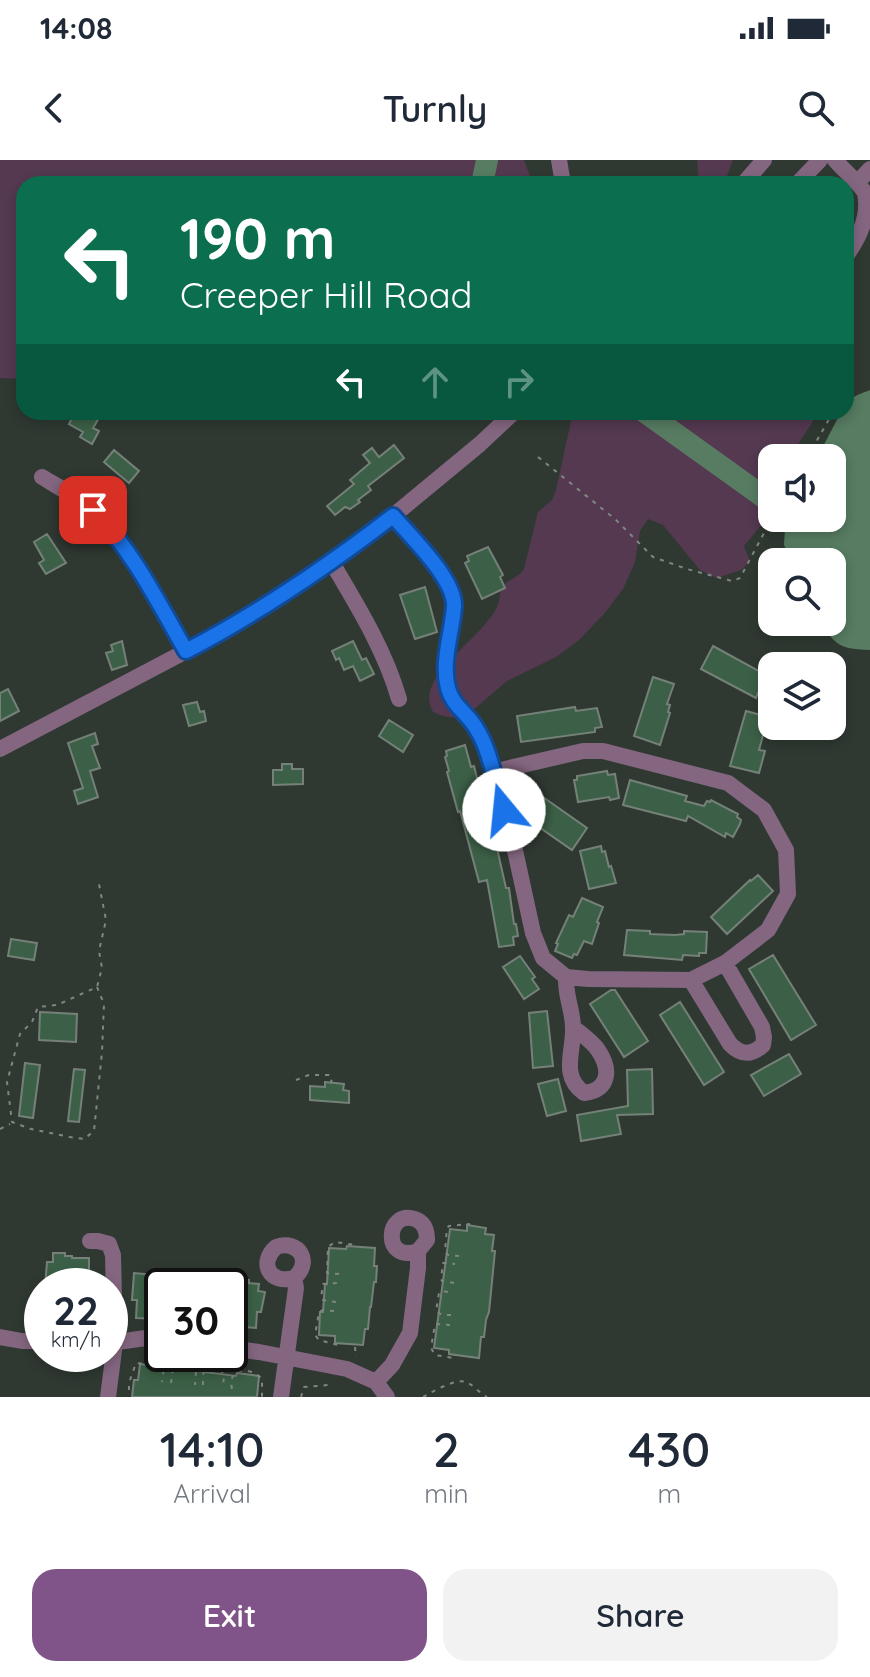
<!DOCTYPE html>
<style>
body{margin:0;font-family:Quicksand,sans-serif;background:#f2f2f3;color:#1f2937;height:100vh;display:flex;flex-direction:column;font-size:30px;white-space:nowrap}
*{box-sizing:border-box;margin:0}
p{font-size:26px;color:#747a83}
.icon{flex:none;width:44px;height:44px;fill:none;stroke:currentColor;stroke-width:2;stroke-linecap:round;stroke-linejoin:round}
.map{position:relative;height:1237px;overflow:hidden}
.details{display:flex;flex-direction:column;background:#fff;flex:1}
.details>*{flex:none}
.guide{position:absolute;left:16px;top:16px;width:838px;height:244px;border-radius:24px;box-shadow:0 4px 12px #0003;background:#0b6e4f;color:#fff;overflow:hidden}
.buttons{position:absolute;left:758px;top:284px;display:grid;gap:16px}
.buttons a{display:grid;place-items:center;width:88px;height:88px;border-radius:16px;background:#fff;box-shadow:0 4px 12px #0003;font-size:40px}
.speed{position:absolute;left:24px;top:1108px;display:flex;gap:16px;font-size:40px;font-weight:700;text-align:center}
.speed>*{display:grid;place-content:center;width:104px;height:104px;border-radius:50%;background:#fff;box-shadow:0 4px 12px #0003;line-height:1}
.speed small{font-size:20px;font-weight:400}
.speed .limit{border:4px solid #111;border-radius:12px;background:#fff;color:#111}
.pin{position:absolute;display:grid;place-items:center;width:68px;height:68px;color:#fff;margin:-34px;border-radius:16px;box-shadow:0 4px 12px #0006}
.me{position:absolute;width:88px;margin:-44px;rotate:343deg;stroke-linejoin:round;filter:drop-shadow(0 0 6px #0008)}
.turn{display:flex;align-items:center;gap:28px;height:168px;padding:0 32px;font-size:36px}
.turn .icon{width:104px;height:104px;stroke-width:2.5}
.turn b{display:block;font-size:56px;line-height:68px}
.lanes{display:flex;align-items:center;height:76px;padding:0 32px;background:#0003;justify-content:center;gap:40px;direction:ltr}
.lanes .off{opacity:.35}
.eta{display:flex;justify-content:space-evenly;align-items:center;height:136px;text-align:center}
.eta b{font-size:48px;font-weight:600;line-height:56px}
.cta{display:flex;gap:16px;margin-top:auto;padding:16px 32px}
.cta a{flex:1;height:92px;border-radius:24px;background:#805488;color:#fff;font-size:32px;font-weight:600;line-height:92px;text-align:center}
.cta a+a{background:#f2f2f3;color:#1f2937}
.status{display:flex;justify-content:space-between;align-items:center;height:56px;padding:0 40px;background:#fff;direction:ltr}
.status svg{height:22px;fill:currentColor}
header{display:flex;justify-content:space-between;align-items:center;height:104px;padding:0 32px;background:#fff;font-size:36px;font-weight:600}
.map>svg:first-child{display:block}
</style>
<div class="status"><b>14:08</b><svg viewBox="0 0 49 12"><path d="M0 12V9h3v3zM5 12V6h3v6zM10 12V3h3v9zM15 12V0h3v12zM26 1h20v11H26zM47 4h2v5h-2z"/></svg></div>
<header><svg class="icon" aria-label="back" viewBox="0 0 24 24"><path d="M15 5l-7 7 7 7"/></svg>Turnly<svg class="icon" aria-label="search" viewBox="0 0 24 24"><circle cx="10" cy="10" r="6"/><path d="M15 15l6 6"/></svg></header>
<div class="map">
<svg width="870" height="1237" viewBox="0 0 870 1237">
<rect width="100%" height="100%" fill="#2f3932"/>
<path fill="#543951" d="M 0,0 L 524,0 L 533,24 L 24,24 L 24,219 L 0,218 Z
M 697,0 L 733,0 L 724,24 L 699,24 Z
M 573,252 L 819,252 L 789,298 L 772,298 L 772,352 L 744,386 L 750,401 L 741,410 L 717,418 L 700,410 L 663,365 L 648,359 L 640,371 L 635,402 L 623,429 L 604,454 L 579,480 L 556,497 L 507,521 L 466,556 C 455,559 443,557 433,552 C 429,544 428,536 431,528 C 441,501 481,476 496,449 C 500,442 499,433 503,425 L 520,414 L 524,409 L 538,352 L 552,340 L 556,330 Z"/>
<path fill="#577c62" d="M 870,230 L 870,490 C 840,489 837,486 819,462 L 832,462 L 832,402 L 792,402 L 784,385 L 785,368 L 763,362 L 772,352 L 772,358 L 832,358 L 832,298 L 817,298 L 841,252 L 846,252 C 846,237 858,235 870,230 Z"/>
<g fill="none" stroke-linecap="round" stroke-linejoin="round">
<path stroke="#577c62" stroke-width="22" d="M 482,24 L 487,0
M 645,252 L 772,343"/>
</g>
<path fill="#3c6047" stroke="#758178" stroke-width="2" d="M 75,252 L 87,252 L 99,258 L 93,268 L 99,271 L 92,284 L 80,277 L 83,272 L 69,264 Z
M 394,285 L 404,298 L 368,326 L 371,330 L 358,340 L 360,342 L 350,349 L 345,347 L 335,355 L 327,346 L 354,324 L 350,320 L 370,303 L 363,295 L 372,288 L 379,297 Z
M 114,290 L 139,311 L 129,323 L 104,302 Z
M 47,374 L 66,403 L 46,414 L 39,403 L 44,400 L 34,382 Z
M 488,387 L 503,415 L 500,417 L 505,428 L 482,439 L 465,403 L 469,401 L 467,396 Z
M 425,427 L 437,472 L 415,479 L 400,435 Z
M 122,481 L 127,505 L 112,510 L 106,493 L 113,491 L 111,485 Z
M 353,481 L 362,500 L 366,498 L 374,514 L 360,521 L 353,506 L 344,510 L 339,498 L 336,500 L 332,491 Z
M 713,486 L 768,516 L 769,518 L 763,530 L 760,528 L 756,538 L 701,509 Z
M 653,517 L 674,524 L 667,544 L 670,545 L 668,552 L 670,553 L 660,585 L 634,576 Z
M 8,529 L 19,551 L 0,561 L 0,533 Z
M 197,542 L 200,552 L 204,551 L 206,561 L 189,566 L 183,545 Z
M 575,547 L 576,551 L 597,548 L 602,567 L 595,568 L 595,572 L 521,582 L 517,556 Z
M 746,551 L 768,557 L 759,590 L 765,591 L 759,613 L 730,606 Z
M 389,560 L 413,575 L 403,592 L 379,576 Z
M 95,573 L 98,584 L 92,586 L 100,608 L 90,611 L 98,637 L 78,644 L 74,631 L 83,628 L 68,583 Z
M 465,585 L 471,607 L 474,606 L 478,622 L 476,623 L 486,662 L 488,661 L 492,676 L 494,675 L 506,728 L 509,728 L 514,764 L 516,764 L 518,776 L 513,777 L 514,785 L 499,787 L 487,720 L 479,722 L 460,651 L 458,652 L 447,612 L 449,611 L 445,597 L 447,596 L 446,591 Z
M 282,604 L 292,604 L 292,609 L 303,609 L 303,624 L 273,625 L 273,610 L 282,610 Z
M 607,611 L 608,615 L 615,614 L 619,638 L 610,640 L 609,637 L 578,642 L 574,620 L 577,620 L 577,616 Z
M 630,620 L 687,636 L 685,641 L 704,646 L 707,641 L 710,642 L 711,640 L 738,654 L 737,657 L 741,660 L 740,664 L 733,677 L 726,673 L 725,677 L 688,656 L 686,661 L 623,645 Z
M 534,634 L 539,637 L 540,635 L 587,668 L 572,690 L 539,667 L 540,664 L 525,653 L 527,650 L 524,648 Z
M 601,686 L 602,692 L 605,691 L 609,707 L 611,706 L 616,723 L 589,729 L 580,691 Z
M 758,715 L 773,731 L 727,774 L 711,757 L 750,720 L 751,721 Z
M 582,738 L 603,747 L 597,762 L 599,763 L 592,784 L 584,781 L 577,795 L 574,794 L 572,798 L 555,791 L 558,784 L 556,783 L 569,755 L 573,757 Z
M 627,770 L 650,771 L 650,774 L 675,775 L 684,774 L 684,771 L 707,772 L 706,793 L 699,793 L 699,796 L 683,795 L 682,800 L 624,795 Z
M 11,779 L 37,783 L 34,800 L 8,796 Z
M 773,795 L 816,865 L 791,880 L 749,809 Z
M 520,796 L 535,817 L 532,819 L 539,829 L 524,839 L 503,807 Z
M 611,830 L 615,830 L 648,881 L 624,897 L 590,844 Z
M 680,842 L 724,912 L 704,925 L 660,855 Z
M 547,851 L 553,906 L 533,908 L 529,853 Z
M 40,852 L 77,854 L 76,882 L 39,880 Z
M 789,894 L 801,914 L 764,936 L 751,915 Z
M 25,903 L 40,905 L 33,958 L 19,956 Z
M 74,909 L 85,910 L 79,962 L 68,961 Z
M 652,909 L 653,954 L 617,955 L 621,974 L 581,981 L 577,955 L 628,946 L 627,910 Z
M 558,919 L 566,951 L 547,956 L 538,924 Z
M 325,922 L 344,924 L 343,930 L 349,931 L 349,943 L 310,940 L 310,926 L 325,927 Z
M 467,1065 L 486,1068 L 485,1074 L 494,1075 L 492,1091 L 495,1091 L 489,1152 L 486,1160 L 484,1177 L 481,1177 L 479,1198 L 449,1194 L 449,1190 L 434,1188 L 450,1069 L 467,1071 Z
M 347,1086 L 375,1088 L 374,1106 L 377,1106 L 376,1122 L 374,1122 L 371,1147 L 370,1147 L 368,1169 L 365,1169 L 363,1185 L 335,1183 L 335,1176 L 319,1175 L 320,1152 L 323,1152 L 325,1124 L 327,1124 L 329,1088 L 346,1089 Z
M 53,1093 L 65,1093 L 65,1096 L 72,1096 L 72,1098 L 89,1098 L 89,1121 L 73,1121 L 73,1126 L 45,1126 L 47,1102 L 53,1102 Z
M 157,1112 L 249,1120 L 249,1123 L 259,1124 L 258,1131 L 265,1132 L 261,1152 L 257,1152 L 256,1168 L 233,1166 L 235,1149 L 230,1149 L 230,1126 L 162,1126 L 159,1159 L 136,1158 L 137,1140 L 132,1140 L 134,1113 L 156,1115 Z
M 140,1204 L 236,1216 L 237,1213 L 259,1216 L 257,1237 L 132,1237 L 134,1220 L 138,1220 Z"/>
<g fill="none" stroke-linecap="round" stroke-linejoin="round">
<path stroke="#7e8781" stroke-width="2" stroke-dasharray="4 6" stroke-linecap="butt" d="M 846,206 L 848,225 L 846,227
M 538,297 L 615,359 L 653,397 L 687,409 L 732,421 L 740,418 L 772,358
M 807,298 L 833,252
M 97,827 L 104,844 L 102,892 L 94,971 L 84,979 L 70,977 L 31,969 L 12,962 L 7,922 L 20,874 L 32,862 L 38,847 L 57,845 L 97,827 L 102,808 L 99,791 L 106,760 L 99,724
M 296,920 L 309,915 L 329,915 L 332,918 L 331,923
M 0,969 L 10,964
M 459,1096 L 448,1095 L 445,1091 L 447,1068 L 449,1066 L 470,1064
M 339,1114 L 327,1113 L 328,1087 L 335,1082 L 355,1085
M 454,1123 L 442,1121 L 441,1119 L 443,1103 L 455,1104
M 336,1142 L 323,1140 L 321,1138 L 323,1124 L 337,1123
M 334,1151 L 323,1150 L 319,1152 L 315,1175 L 319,1180 L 342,1186
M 451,1155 L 442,1155 L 436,1151 L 439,1133 L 442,1131 L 453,1133
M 450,1165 L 435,1164 L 431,1188 L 435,1195 L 453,1198 L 456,1197
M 355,1187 L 356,1197
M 171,1223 L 173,1208 L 193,1208 L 196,1212 L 195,1225
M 203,1225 L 203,1215 L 205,1210 L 221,1211 L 224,1214 L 223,1228
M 232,1229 C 227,1206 251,1207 262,1219 L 262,1237
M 129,1230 L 129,1223 L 136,1203 L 161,1205 L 164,1208 L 162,1222
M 301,1237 L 304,1227 L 329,1225
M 423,1237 C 432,1232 456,1218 466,1222 C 474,1225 479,1233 487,1237"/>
<path stroke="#846680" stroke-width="16" d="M 559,0 L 563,24
M 835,0 C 844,11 858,21 865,33 C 870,56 859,78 846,96
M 857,23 L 870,9
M 743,24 L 764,0
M 797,24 L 820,0
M 42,317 C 60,328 78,337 94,352 C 135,389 159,443 186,491
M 393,356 L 445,417 L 454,443 L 447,498 L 447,527 L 455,544 L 475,566 L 487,589 L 492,612 L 511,672 L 533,773 L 543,798 L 566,817 L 588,819 L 691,820 L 725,803 L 768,770 L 788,734 L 786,690 L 764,650 L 728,623 L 603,591 L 583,591 L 492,612
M 331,401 C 357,445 385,490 399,539
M 0,589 L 213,477 L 293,427 L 393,356 L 480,284 L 514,252
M 566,817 C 565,836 573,850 573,868 C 574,891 560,916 584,933 C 610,930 611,909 598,890 C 592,881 581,874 573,867
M 691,820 L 730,884 C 741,895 751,896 763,885 L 764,877 L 762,867 L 725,803
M 90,1081 L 98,1081 L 109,1084 L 113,1095 L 115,1183 L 108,1237
M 0,1177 L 22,1181 L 42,1181
M 110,1183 L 146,1178 L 162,1180
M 230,1188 L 259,1192 L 347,1209 L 376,1222 L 387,1237
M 376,1222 L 392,1205 L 410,1173 L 418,1108 L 418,1091 L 427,1080 C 427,1070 424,1062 415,1059 C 385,1049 382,1104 418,1091
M 281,1237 L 296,1128 L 294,1118 C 313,1102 299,1079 276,1087 C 258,1103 270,1125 294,1118"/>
</g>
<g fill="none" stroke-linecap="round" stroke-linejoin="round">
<defs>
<path id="route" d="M 93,350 C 133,391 158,442 186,491 C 259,453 328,406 393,356 C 411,377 456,420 454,447 C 452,473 441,502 448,528 C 452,545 467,553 476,568 C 491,591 495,624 504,650"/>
</defs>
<use href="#route" stroke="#114b97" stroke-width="20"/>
<use href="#route" stroke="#1a73e8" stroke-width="14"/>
</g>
</svg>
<div class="buttons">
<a><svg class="icon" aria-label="sound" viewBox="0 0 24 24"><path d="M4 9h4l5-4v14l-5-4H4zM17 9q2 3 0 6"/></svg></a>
<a><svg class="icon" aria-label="search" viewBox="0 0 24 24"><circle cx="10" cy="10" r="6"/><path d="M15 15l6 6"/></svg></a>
<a><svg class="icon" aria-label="layers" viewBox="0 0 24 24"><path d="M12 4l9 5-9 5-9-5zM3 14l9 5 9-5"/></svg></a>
</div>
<div class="speed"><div>22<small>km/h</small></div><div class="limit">30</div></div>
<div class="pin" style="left:93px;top:350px;background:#d93025"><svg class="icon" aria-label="arrive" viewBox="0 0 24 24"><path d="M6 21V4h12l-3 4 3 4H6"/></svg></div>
<svg class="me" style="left:504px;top:650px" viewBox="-20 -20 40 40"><circle r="19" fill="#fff"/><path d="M0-13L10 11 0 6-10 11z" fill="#1a73e8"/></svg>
<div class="guide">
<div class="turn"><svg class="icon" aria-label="left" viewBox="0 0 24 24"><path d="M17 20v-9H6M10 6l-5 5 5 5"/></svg><div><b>190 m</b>Creeper Hill Road</div></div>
<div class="lanes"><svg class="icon" aria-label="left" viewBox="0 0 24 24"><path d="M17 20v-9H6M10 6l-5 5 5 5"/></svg><svg class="icon off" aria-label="ahead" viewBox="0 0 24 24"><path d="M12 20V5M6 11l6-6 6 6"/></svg><svg class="icon off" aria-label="right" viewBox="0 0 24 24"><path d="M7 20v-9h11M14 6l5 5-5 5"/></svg></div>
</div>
</div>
<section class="details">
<div class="eta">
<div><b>14:10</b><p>Arrival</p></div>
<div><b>2</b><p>min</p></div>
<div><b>430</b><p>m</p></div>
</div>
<div class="cta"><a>Exit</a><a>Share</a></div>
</section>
